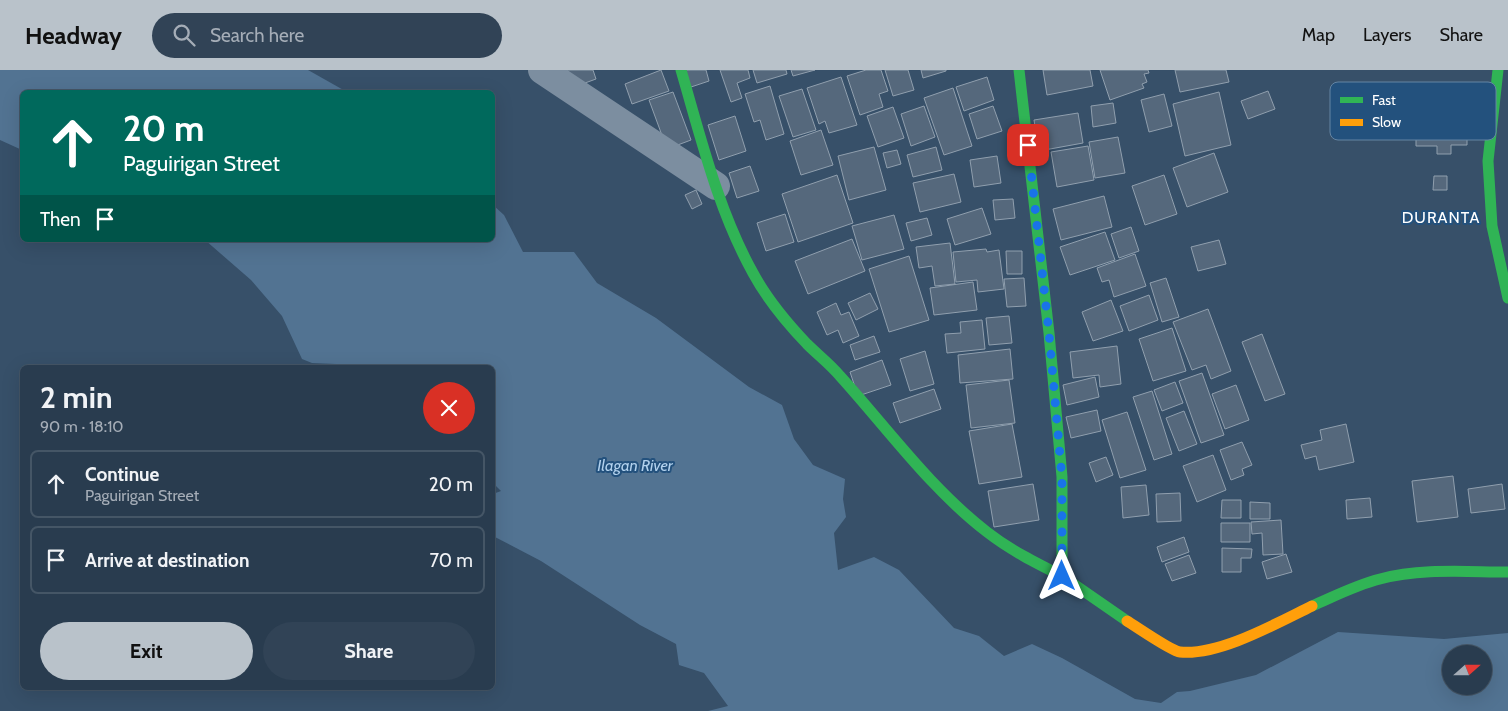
<!DOCTYPE html>
<meta charset="utf-8">
<style>
body{margin:0;font-family:Cabin,sans-serif;background:#314356;color:#f1f3f6;height:100vh;display:flex;flex-direction:column;font-size:19px;white-space:nowrap}
*{box-sizing:border-box;margin:0}
p{font-size:16px;color:#a5adb7}
.icon{flex:none;width:28px;height:28px;fill:none;stroke:currentColor;stroke-width:2;stroke-linecap:round;stroke-linejoin:round}
.map{position:relative;flex:1;overflow:hidden}
.details{position:absolute;left:20px;top:295px;width:475px;height:325px;display:flex;flex-direction:column;background:#293c4f;border-radius:8px;box-shadow:0 5px 20px #0002,0 0 0 1px #455666}
.details>*{flex:none}
.guide{position:absolute;left:20px;top:20px;width:475px;height:152px;border-radius:8px;box-shadow:0 5px 20px #0002,0 0 0 1px #455666;background:#00695c;color:#fff;overflow:hidden}
.needle{width:32px;rotate:69deg}
.fabs{position:absolute;left:1442px;top:575px;display:grid;gap:10px}
.fabs a{display:grid;place-items:center;width:50px;height:50px;border-radius:50%;background:#293c4f;box-shadow:0 5px 20px #0002,0 0 0 1px #455666;font-size:25px}
.pin{position:absolute;display:grid;place-items:center;width:42px;height:42px;color:#fff;margin:-21px;border-radius:10px;box-shadow:0 2px 8px #0006}
.me{position:absolute;width:55px;margin:-28px;rotate:0deg;stroke-linejoin:round;filter:drop-shadow(0 0 4px #0008)}
.turn{display:flex;align-items:center;gap:18px;height:105px;padding:0 20px;font-size:22px}
.turn .icon{width:65px;height:65px;stroke-width:2.5}
.turn b{display:block;font-size:35px;line-height:42px}
.then{display:flex;align-items:center;height:48px;padding:0 20px;background:#0003;gap:10px;font-size:19px}
.round{display:grid;place-items:center;flex:none;width:52px;height:52px;border-radius:26px;background:#314356}
.overview{display:flex;align-items:center;justify-content:space-between;height:85px;padding:0 20px}
h1{font-size:30px;font-weight:800;line-height:38px}
.action{display:flex;gap:10px;margin-top:auto;padding:10px 20px}
.action a{flex:1;height:58px;border-radius:30px;background:#b9c2ca;color:#111;font-size:20px;font-weight:800;line-height:58px;text-align:center}
.action a+a{background:#314356;color:#f1f3f6}
ul{padding:0;list-style:none}
li{display:flex;align-items:center;gap:15px;height:68px;margin:0 10px 8px;padding:0 10px;border:2px solid #455666;border-radius:8px}
li div{flex:1}
li b{display:block;font-size:19px}
li em{font-style:normal}
header{display:flex;align-items:center;gap:30px;box-sizing:border-box;height:70px;padding:0 25px;background:#b9c2ca;color:#111}
header strong{font-size:24px}
nav{display:flex;gap:28px;margin-inline-start:auto;font-size:18px}
.search{width:350px;height:45px;background:#314356;display:flex;align-items:center;gap:12px;box-sizing:border-box;padding:0 18px;border-radius:28px;color:#a5adb7;font-size:19px}
.map>svg:first-child{display:block}
</style>
<header>
<strong>Headway</strong>
<div class="search"><svg class="icon" aria-label="search" viewBox="0 0 24 24"><circle cx="10" cy="10" r="6"/><path d="M15 15l6 6"/></svg>Search here</div>
<nav><a>Map</a><a>Layers</a><a>Share</a></nav>
</header>
<div class="map">
<svg width="1508" height="641" viewBox="0 0 1508 641">
<rect width="100%" height="100%" fill="#375069"/>
<path fill="#527392" fill-rule="evenodd" d="M 0,0 L 308,0 L 347,22 L 22,22 L 22,80 L 0,70 Z
M 493,135 L 504,145 L 523,182 L 574,182 L 597,213 L 656,248 L 749,317 L 782,335 L 794,369 L 813,395 L 845,409 L 843,429 L 846,447 L 834,463 L 838,500 L 874,487 L 899,500 L 954,558 L 979,566 L 1004,586 L 1032,574 L 1062,588 L 1135,629 L 1161,633 L 1177,622 L 1190,621 L 1256,605 L 1338,562 L 1444,569 L 1508,563 L 1508,641 L 708,641 L 728,636 L 704,603 L 679,595 L 676,574 L 640,555 L 541,491 L 493,466 L 493,424 L 501,421 L 493,413 L 492,298 L 339,298 L 336,294 L 312,293 L 302,289 L 282,246 L 251,210 L 205,170 L 492,170 ZM 1451,584 L 1484,584 L 1484,616 L 1451,616 Z"/>
<path fill="#55687c" stroke="#909fae" d="M 567,0 L 593,0 L 596,9 L 574,17 Z
M 661,0 L 669,21 L 632,34 L 625,14 Z
M 682,0 L 706,0 L 709,11 L 688,18 Z
M 720,0 L 748,0 L 750,8 L 737,13 L 742,28 L 731,32 Z
M 753,0 L 786,0 L 787,4 L 757,13 Z
M 791,0 L 815,0 L 793,6 Z
M 866,0 L 881,0 L 888,21 L 879,24 L 883,37 L 860,45 L 847,6 Z
M 885,0 L 908,0 L 914,20 L 893,26 Z
M 921,0 L 946,0 L 946,1 L 923,8 Z
M 1043,0 L 1090,0 L 1093,16 L 1047,25 Z
M 1100,0 L 1148,0 L 1149,3 L 1144,4 L 1147,12 L 1142,14 L 1144,18 L 1110,30 Z
M 1175,0 L 1226,0 L 1229,12 L 1180,22 Z
M 841,7 L 857,55 L 829,63 L 825,51 L 819,54 L 807,18 Z
M 987,7 L 994,30 L 964,41 L 956,17 Z
M 770,16 L 784,64 L 766,70 L 760,50 L 754,52 L 745,24 Z
M 953,18 L 972,76 L 944,85 L 924,28 Z
M 802,19 L 816,60 L 793,67 L 779,26 Z
M 1268,21 L 1275,39 L 1248,49 L 1241,31 Z
M 673,22 L 691,70 L 667,79 L 649,30 Z
M 1219,22 L 1231,75 L 1185,86 L 1173,34 Z
M 1164,24 L 1172,56 L 1149,62 L 1141,30 Z
M 1113,33 L 1116,53 L 1093,57 L 1091,36 Z
M 924,36 L 935,67 L 911,76 L 901,44 Z
M 993,36 L 1002,61 L 977,69 L 969,44 Z
M 893,37 L 904,68 L 878,77 L 867,46 Z
M 1436,39 L 1457,39 L 1457,48 L 1467,49 L 1467,75 L 1451,75 L 1451,84 L 1437,84 L 1437,76 L 1416,76 L 1416,52 L 1436,52 Z
M 1078,43 L 1083,73 L 1039,81 L 1034,50 Z
M 735,46 L 746,81 L 719,90 L 708,55 Z
M 821,60 L 833,95 L 801,105 L 790,71 Z
M 1118,67 L 1125,103 L 1095,108 L 1089,72 Z
M 1088,76 L 1094,110 L 1057,117 L 1051,82 Z
M 874,77 L 886,120 L 849,130 L 838,86 Z
M 936,77 L 942,100 L 913,107 L 907,85 Z
M 897,80 L 901,94 L 887,98 L 883,83 Z
M 1214,83 L 1228,122 L 1187,137 L 1173,98 Z
M 997,86 L 1001,113 L 974,117 L 970,90 Z
M 750,96 L 759,121 L 737,128 L 729,103 Z
M 954,104 L 961,132 L 920,142 L 913,113 Z
M 837,105 L 853,153 L 798,172 L 782,124 Z
M 1164,105 L 1177,144 L 1145,155 L 1132,116 Z
M 1434,106 L 1447,106 L 1447,120 L 1433,120 Z
M 696,120 L 702,134 L 692,139 L 685,125 Z
M 1104,126 L 1112,157 L 1061,170 L 1053,139 Z
M 1013,129 L 1015,148 L 995,150 L 993,130 Z
M 982,138 L 991,164 L 955,175 L 947,149 Z
M 785,144 L 794,172 L 766,181 L 757,153 Z
M 894,145 L 904,179 L 862,190 L 852,156 Z
M 927,148 L 932,165 L 911,171 L 906,153 Z
M 1131,157 L 1139,181 L 1119,188 L 1111,164 Z
M 1105,162 L 1115,190 L 1070,205 L 1060,177 Z
M 852,169 L 865,201 L 808,224 L 795,191 Z
M 1219,170 L 1226,194 L 1198,201 L 1191,177 Z
M 950,173 L 955,214 L 935,216 L 932,196 L 919,198 L 916,177 Z
M 986,179 L 987,182 L 999,180 L 1004,219 L 978,222 L 977,210 L 956,212 L 953,182 Z
M 1006,181 L 1022,181 L 1022,204 L 1007,204 Z
M 1135,184 L 1146,216 L 1114,227 L 1109,210 L 1102,212 L 1097,198 Z
M 909,186 L 929,250 L 889,262 L 869,199 Z
M 1024,208 L 1026,236 L 1007,237 L 1004,209 Z
M 1166,208 L 1179,247 L 1162,252 L 1150,213 Z
M 973,212 L 977,240 L 934,245 L 930,218 Z
M 870,223 L 878,239 L 856,250 L 848,233 Z
M 1149,225 L 1158,250 L 1129,261 L 1120,236 Z
M 1111,230 L 1123,261 L 1093,271 L 1082,242 Z
M 836,233 L 841,245 L 849,242 L 859,266 L 843,273 L 838,260 L 827,265 L 817,242 Z
M 1208,239 L 1231,301 L 1211,309 L 1206,295 L 1192,300 L 1173,252 Z
M 1009,246 L 1012,273 L 989,275 L 986,248 Z
M 982,250 L 985,279 L 947,283 L 945,264 L 961,263 L 960,252 Z
M 1172,258 L 1186,301 L 1153,311 L 1139,269 Z
M 1262,264 L 1285,324 L 1265,331 L 1242,272 Z
M 874,266 L 880,282 L 855,290 L 850,275 Z
M 1117,276 L 1121,314 L 1100,317 L 1099,305 L 1073,308 L 1070,282 Z
M 1010,279 L 1013,309 L 960,313 L 958,285 Z
M 925,281 L 934,314 L 910,321 L 900,289 Z
M 882,290 L 891,315 L 858,326 L 850,302 Z
M 1202,303 L 1224,365 L 1201,373 L 1179,311 Z
M 1095,307 L 1099,327 L 1067,335 L 1063,315 Z
M 1009,310 L 1015,353 L 971,358 L 966,315 Z
M 1175,312 L 1183,333 L 1162,341 L 1154,320 Z
M 1236,315 L 1249,350 L 1225,359 L 1212,324 Z
M 934,319 L 941,339 L 900,353 L 893,333 Z
M 1152,321 L 1172,384 L 1154,390 L 1133,327 Z
M 1097,340 L 1101,361 L 1071,368 L 1066,347 Z
M 1184,341 L 1197,374 L 1179,381 L 1166,348 Z
M 1127,342 L 1146,400 L 1120,408 L 1102,350 Z
M 1012,354 L 1022,407 L 979,414 L 969,361 Z
M 1346,354 L 1354,392 L 1319,400 L 1316,386 L 1305,389 L 1301,375 L 1322,370 L 1320,360 Z
M 1242,372 L 1252,395 L 1242,399 L 1244,405 L 1231,410 L 1220,380 Z
M 1213,385 L 1226,420 L 1197,432 L 1183,396 Z
M 1106,387 L 1113,405 L 1096,412 L 1089,393 Z
M 1453,406 L 1458,447 L 1417,452 L 1412,411 Z
M 1033,414 L 1039,450 L 994,457 L 988,421 Z
M 1502,414 L 1505,439 L 1471,443 L 1468,419 Z
M 1146,415 L 1149,445 L 1123,448 L 1121,417 Z
M 1180,423 L 1181,451 L 1157,452 L 1156,424 Z
M 1370,428 L 1372,447 L 1347,449 L 1346,430 Z
M 1222,430 L 1241,430 L 1241,448 L 1221,448 Z
M 1250,432 L 1270,433 L 1270,449 L 1250,449 Z
M 1281,450 L 1283,484 L 1263,485 L 1262,463 L 1252,464 L 1251,452 Z
M 1221,453 L 1250,453 L 1250,472 L 1221,472 Z
M 1184,467 L 1189,482 L 1162,492 L 1157,477 Z
M 1222,478 L 1252,479 L 1251,488 L 1241,488 L 1241,502 L 1222,502 Z
M 1286,484 L 1292,502 L 1267,509 L 1262,492 Z
M 1189,485 L 1196,503 L 1172,511 L 1165,494 Z"/>
<g fill="none" stroke-linecap="round" stroke-linejoin="round">
<path stroke="#7c8ea0" stroke-width="28" d="M 542,0 L 716,116"/>
<path stroke="#30b455" stroke-width="11" d="M 681,0 C 701,68 718,140 753,203 C 767,229 787,253 807,274 C 818,285 830,294 840,306 C 888,359 930,418 987,462 C 1010,480 1036,493 1062,506
M 1019,0 L 1049,263 L 1062,407 L 1062,506 L 1127,551
M 1498,0 L 1488,91 L 1492,156 L 1508,228
M 1312,536 C 1335,526 1356,515 1380,509 C 1421,498 1466,502 1508,502"/>
<path stroke="#ff9f0a" stroke-width="11" d="M 1127,551 C 1137,557 1171,581 1180,582 C 1219,586 1277,553 1312,536"/>
</g>
<g fill="none" stroke-linecap="round" stroke-linejoin="round">
<path stroke="#1a73e8" stroke-width="9" stroke-dasharray="0 16.2" d="M 1028,75 L 1049,263 L 1062,408 L 1062,506"/>
</g>
<g text-anchor="middle" stroke-width="4" stroke-linejoin="round" paint-order="stroke">
<g font-size="16" letter-spacing="1" fill="#fff" stroke="#23517d">
<text x="1441" y="153">DURANTA</text>
</g>
<g font-size="16" font-style="italic" fill="#b3d2ee" stroke="#23517d">
<text x="635" y="401">Ilagan River</text>
</g>
</g>
<rect x="1330" y="12" width="166" height="58" rx="8" fill="#23517d" stroke="#6585a4" stroke-width="1"/>
<rect x="1340" y="27" width="23" height="6" fill="#30b455"/>
<rect x="1340" y="49" width="23" height="7" fill="#ff9f0a"/>
<g font-size="14" fill="#fff">
<text x="1372" y="35">Fast</text>
<text x="1372" y="57">Slow</text>
</g>
</svg>
<div class="fabs">
<a><svg class="needle" viewBox="-14 -14 28 28"><path d="M0-13l5 13h-10z" fill="#e53935"/><path d="M0 13l5-13h-10z" fill="#a5adb7"/></svg></a>
</div>
<div class="pin" style="left:1028px;top:75px;background:#d93025"><svg class="icon" aria-label="arrive" viewBox="0 0 24 24"><path d="M6 21V4h12l-3 4 3 4H6"/></svg></div>
<svg class="me" style="left:1062px;top:506px" viewBox="-20 -20 40 40"><path d="M0-17L14 15 0 8-14 15z" fill="#1a73e8" stroke="#fff" stroke-width="4"/></svg>
<div class="guide">
<div class="turn"><svg class="icon" aria-label="ahead" viewBox="0 0 24 24"><path d="M12 20V5M6 11l6-6 6 6"/></svg><div><b>20 m</b>Paguirigan Street</div></div>
<div class="then">Then<svg class="icon" aria-label="arrive" viewBox="0 0 24 24"><path d="M6 21V4h12l-3 4 3 4H6"/></svg></div>
</div>
<section class="details">
<div class="overview"><div><h1>2 min</h1><p>90 m · 18:10</p></div><a class="round" style="background:#d93025;color:#fff"><svg class="icon" aria-label="close" viewBox="0 0 24 24"><path d="M6 6l12 12M18 6L6 18"/></svg></a></div>
<ul>
<li><svg class="icon" aria-label="ahead" viewBox="0 0 24 24"><path d="M12 20V5M6 11l6-6 6 6"/></svg><div><b>Continue</b><p>Paguirigan Street</p></div><em>20 m</em></li>
<li><svg class="icon" aria-label="arrive" viewBox="0 0 24 24"><path d="M6 21V4h12l-3 4 3 4H6"/></svg><div><b>Arrive at destination</b></div><em>70 m</em></li>
</ul>
<div class="action"><a>Exit</a><a>Share</a></div>
</section>
</div>
